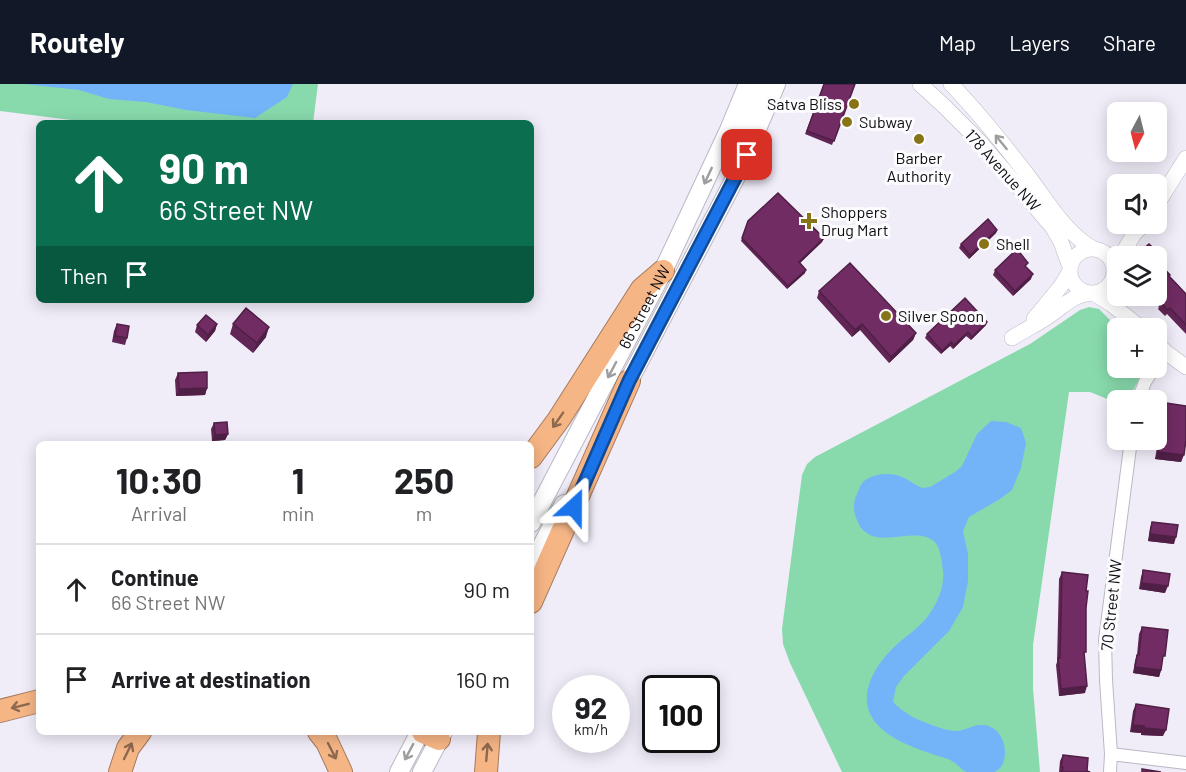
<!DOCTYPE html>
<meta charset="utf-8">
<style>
body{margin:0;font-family:Barlow,sans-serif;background:#f6f6f6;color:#202124;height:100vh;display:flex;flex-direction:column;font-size:22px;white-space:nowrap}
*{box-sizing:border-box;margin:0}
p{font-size:20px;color:#757577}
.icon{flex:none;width:33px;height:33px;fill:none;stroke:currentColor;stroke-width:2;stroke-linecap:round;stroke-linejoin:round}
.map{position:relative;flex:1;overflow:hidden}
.panel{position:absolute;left:36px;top:357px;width:498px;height:294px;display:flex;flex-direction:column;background:#fff;border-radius:9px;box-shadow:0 3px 15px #0003}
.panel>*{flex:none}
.top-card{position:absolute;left:36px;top:36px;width:498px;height:183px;border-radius:9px;box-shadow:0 3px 15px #0003;background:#0b6e4f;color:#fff;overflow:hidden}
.needle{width:39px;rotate:187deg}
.fabs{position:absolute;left:1107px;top:18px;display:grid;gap:12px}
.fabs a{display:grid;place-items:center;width:60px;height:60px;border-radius:9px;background:#fff;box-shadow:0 3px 15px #0003;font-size:30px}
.speed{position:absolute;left:552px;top:591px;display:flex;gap:12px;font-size:30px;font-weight:700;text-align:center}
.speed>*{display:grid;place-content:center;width:78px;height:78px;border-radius:50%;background:#fff;box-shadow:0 3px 15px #0003;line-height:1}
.speed small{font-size:15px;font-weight:400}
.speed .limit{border:3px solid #111;border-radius:9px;background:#fff;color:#111}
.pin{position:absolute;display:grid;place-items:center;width:51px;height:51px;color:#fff;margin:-26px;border-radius:12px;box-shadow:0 3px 9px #0006}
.me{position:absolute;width:66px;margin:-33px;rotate:24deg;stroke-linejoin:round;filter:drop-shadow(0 0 4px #0008)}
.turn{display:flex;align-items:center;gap:21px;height:126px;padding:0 24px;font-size:27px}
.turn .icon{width:78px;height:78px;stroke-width:2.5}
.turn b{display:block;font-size:42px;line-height:51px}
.then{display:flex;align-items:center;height:57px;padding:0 24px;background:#0003;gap:12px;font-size:22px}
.eta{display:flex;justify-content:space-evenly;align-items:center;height:102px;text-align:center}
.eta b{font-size:36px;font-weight:700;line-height:42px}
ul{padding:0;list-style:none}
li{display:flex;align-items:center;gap:18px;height:90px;padding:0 24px;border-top:2px solid #e0e0e0}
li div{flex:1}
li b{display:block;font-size:22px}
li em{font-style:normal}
header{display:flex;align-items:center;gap:36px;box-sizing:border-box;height:84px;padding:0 30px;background:#111827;color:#fff}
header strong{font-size:28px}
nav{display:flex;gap:33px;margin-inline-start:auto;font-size:21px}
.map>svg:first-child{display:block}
</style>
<header>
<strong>Routely</strong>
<nav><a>Map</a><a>Layers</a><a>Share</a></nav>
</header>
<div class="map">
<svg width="1186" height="688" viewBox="0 0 1186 688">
<rect width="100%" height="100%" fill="#f0edf9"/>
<path fill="#88daad" d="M 0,0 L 318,0 L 313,39 L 95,39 L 0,27 Z
M 1089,223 L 1099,225 L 1118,244 L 1118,284 L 1145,284 L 1128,316 L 1118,316 L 1117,319 L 1090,308 L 1069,308 L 1033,561 L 1033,604 L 1040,688 L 842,688 L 790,579 L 783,560 L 782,545 L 802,391 L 807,380 L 815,373 L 1030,260 L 1080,226 Z"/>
<path fill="#73b4f9" d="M 24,0 L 293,0 L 287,13 L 255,34 L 186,26 L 146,18 L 109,15 L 79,6 Z
M 991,337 L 1006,338 L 1021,344 L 1026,359 L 1021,384 L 1012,406 L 1000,415 L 969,433 L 963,447 L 968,470 L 968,497 L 963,523 L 949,547 L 904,592 L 896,603 L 893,618 C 898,623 904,628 911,632 C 919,637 948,648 957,647 C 967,646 973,640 983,641 C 1009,643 1011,683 994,688 C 990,688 971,688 967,688 C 961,686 958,680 952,677 C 947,674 941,673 935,671 C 915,664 890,656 876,639 C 855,614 874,583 893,564 C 903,554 915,547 924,537 C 935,524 945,505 943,487 C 942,479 941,468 937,461 C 922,439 883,465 864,447 C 861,445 858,439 857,436 C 853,427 853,418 857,410 C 859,406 860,401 863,398 C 873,389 891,388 902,393 C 909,396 915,401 922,404 L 930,403 L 955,388 L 962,382 L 977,350 Z"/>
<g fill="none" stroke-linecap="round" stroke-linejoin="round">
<defs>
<path id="minor" d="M 1138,316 L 1145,298 L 1154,284
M 1111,670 L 1186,679
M 1110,688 L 1111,670 L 1106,596 L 1105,556 L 1131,356"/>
<path id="tertiary" d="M 920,0 L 944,22 L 980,58 L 1053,144 L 1061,158 L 1070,183
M 951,0 C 979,29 1004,61 1029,93 C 1047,117 1067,151 1094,165
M 1156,122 L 1186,74
M1070 187a22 22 0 1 1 44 0a22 22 0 1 1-44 0Z
M 1121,172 L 1134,150 L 1144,140
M 1093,209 L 1111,220 L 1141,244
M 1034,235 L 1061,202 L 1070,187
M 1012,254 C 1024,246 1038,240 1049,232 C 1064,222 1072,211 1091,209
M 1156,259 L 1167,269 L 1186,283"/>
<g id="secondary">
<path d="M 738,62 L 761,0"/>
<path d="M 623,308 L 741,83 L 776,0"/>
<path id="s1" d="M 531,439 L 663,187 L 729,46 L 748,0"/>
<path d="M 531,482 L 564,420"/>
<path d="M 399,688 L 420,648"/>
<path d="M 422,688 L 443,648"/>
</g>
<path id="motorway" d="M 531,373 L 559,335 L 642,205 L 663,187
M 531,518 L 629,297
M 0,627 L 39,617
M 319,648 L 327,658 L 341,688
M 423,648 L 439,655
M 120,688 L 128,664 L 140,648
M 486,688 L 489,648"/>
</defs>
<use href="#minor" stroke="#bbb8c4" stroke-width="14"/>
<use href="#tertiary" stroke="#bbb8c4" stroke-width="16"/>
<use href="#secondary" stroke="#bbb8c4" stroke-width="20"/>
<use href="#motorway" stroke="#a47a5c" stroke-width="24"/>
<use href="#minor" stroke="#fff" stroke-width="12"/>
<use href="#tertiary" stroke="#fff" stroke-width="15"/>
<use href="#secondary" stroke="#fff" stroke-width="18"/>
<use href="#motorway" stroke="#f6b585" stroke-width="22"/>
</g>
<path fill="#612655" d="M 824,0 L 855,0 L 832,61 L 805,50 Z
M 748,137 L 824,154 L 822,158 L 800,179 L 805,189 L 787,205 L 741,157 Z
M 997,146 L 996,149 L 969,175 L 959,164 L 961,160 Z
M 1156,173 L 1162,179 L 1161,181 L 1170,193 L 1186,210 L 1186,250 L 1167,230 L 1165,232 L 1158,225 L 1159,223 L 1149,212 L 1156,212 Z
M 1026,184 L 1031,195 L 1013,212 L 993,191 L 995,186 Z
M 819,207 L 916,249 L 913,256 L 889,279 L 860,246 L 852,253 L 817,214 Z
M 987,238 L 986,241 L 971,256 L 966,252 L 953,265 L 950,262 L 941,270 L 925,254 L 927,250 Z
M 117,240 L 127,254 L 125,261 L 112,258 L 114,247 Z
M 217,240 L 215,247 L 206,258 L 195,248 L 197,241 Z
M 233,240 L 266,253 L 253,269 L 230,250 Z
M 178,289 L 207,304 L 205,311 L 176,312 L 175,296 Z
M 1166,319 L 1186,322 L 1186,362 L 1185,362 L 1181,378 L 1155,375 L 1157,363 L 1159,356 L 1161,356 L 1164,339 L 1162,338 L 1163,326 Z
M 214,339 L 228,350 L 225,356 L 212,357 L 211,345 Z
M 1152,438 L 1174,460 L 1148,457 L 1150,444 Z
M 1143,486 L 1165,509 L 1139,505 L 1141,493 Z
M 1062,488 L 1086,507 L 1084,572 L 1085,609 L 1059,612 L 1056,581 L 1057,578 L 1059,495 Z
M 1142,543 L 1162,579 L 1161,586 L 1159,593 L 1133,589 L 1135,577 L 1137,571 L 1139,550 Z
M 1136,620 L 1163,652 L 1141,651 L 1141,649 L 1130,648 L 1133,627 Z
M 1063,671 L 1087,687 L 1090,688 L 1059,688 L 1060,677 Z"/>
<path fill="#4f1f45" d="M 997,146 L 996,149 L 969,175 L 970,171 Z
M 824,154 L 822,158 L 798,181 L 799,178 Z
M 806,186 L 805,189 L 787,205 L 788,202 Z
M 1033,190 L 1031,195 L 1013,212 L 1015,207 Z
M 987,238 L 986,241 L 971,256 L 972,253 Z
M 217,240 L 215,247 L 206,258 L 208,251 Z
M 862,240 L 860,246 L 852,253 L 855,246 Z
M 269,243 L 266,253 L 253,269 L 257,259 Z
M 968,248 L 966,252 L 953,265 L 954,261 Z
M 916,249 L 913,256 L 889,279 L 891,273 Z
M 951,258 L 950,262 L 941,270 L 942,267 Z
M 207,304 L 205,311 L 176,312 L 179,305 Z
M 1164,331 L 1166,332 L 1164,339 L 1162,338 Z
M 228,350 L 225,356 L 212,357 L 215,351 Z
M 1158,368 L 1184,371 L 1181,378 L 1155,375 Z
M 1150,450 L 1176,453 L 1174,460 L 1148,457 Z
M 1142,499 L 1168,502 L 1165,509 L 1139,505 Z
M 1135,583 L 1161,586 L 1159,593 L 1133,589 Z
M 1087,602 L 1085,609 L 1059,612 L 1061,605 Z
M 1133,641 L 1144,642 L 1141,649 L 1130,648 Z
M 1144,644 L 1166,646 L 1163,652 L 1141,651 Z"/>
<path fill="#712c63" stroke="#4f1f45" stroke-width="1.5" d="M 824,0 L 855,0 L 834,57 L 807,47 Z
M 778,109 L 824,154 L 799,178 L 806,186 L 788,202 L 742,154 L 748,137 Z
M 988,135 L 997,146 L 970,171 L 961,160 Z
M 1149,160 L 1156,167 L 1153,170 L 1156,172 L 1135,172 Z
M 1017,165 L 1028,179 L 1025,182 L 1033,190 L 1015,207 L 995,186 Z
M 1156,173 L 1162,179 L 1160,180 L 1170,191 L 1169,192 L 1186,210 L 1186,241 L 1170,224 L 1167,226 L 1161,218 L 1162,217 L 1156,211 Z
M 850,179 L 916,249 L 891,273 L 862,240 L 855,246 L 819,207 Z
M 965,214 L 987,238 L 972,253 L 968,248 L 954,261 L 951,258 L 942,267 L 927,250 Z
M 246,224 L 269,243 L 257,259 L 233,240 Z
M 206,231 L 217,240 L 208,251 L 197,241 Z
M 117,240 L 129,242 L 127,254 L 115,252 Z
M 207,288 L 207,304 L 179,305 L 178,289 Z
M 1166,319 L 1186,322 L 1186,355 L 1184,371 L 1158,368 L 1159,356 L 1163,356 L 1166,332 L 1164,331 Z
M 227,338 L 228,350 L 215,351 L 214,339 Z
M 1152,438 L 1178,441 L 1176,453 L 1150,450 Z
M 1143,486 L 1170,490 L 1168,502 L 1142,499 Z
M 1062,488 L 1088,491 L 1086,507 L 1088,507 L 1086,524 L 1086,568 L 1084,568 L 1087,602 L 1061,605 L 1058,574 L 1060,574 Z
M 1142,543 L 1168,546 L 1165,572 L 1163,572 L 1161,586 L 1135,583 L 1137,571 L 1139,571 Z
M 1136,620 L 1169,625 L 1166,646 L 1144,644 L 1144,642 L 1133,641 Z
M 1063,671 L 1088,674 L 1087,687 L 1090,688 L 1062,688 L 1063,683 L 1061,683 Z
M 1142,685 L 1161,688 L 1142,688 Z"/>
<defs><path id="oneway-shaft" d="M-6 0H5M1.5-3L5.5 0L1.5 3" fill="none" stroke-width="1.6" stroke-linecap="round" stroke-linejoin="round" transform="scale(1.5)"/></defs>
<g stroke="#9e9e9f">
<use href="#oneway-shaft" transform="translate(1001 58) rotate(-129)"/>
<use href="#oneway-shaft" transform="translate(708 92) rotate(115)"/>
<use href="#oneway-shaft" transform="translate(612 286) rotate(118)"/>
<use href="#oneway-shaft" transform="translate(409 668) rotate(118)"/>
</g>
<g stroke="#8d6950">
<use href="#oneway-shaft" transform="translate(558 336) rotate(125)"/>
<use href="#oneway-shaft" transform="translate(20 622) rotate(166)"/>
<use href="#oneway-shaft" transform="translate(128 667) rotate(-64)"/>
<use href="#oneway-shaft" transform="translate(332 667) rotate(63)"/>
<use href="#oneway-shaft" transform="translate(487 668) rotate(-85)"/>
</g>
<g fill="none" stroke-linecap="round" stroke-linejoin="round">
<defs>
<path id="route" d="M 574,423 L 629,297 L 747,71"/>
</defs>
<use href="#route" stroke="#114b97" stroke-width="15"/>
<use href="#route" stroke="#1a73e8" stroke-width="10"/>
</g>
<g fill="#867416" stroke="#fcfcfe" stroke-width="2">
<circle cx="854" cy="20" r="6"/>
<circle cx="847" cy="38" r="6"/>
<circle cx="919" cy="55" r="6"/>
<path d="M806 128h6v6h6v6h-6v6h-6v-6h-6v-6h6z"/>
<circle cx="984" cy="160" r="6"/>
<circle cx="886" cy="232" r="6"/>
</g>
<g text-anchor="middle" stroke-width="6" stroke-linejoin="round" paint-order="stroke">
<g font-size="16" fill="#0d0c0f" stroke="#fcfcfe" text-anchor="start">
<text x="842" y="26" text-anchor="end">Satva Bliss</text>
<text x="859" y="44">Subway</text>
<text x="919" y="80" text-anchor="middle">Barber<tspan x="919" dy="18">Authority</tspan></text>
<text x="821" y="134">Shoppers<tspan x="821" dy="18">Drug Mart</tspan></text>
<text x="996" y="166">Shell</text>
<text x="898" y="238">Silver Spoon</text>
</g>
<g font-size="16" fill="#0d0c0f" stroke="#fcfcfe">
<text transform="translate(1003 86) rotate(48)" y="6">178 Avenue NW</text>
<text dy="6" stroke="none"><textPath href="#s1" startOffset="244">66 Street NW</textPath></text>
<text transform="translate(1111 521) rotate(-84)" y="6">70 Street NW</text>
</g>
</g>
</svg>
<div class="fabs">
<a><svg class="needle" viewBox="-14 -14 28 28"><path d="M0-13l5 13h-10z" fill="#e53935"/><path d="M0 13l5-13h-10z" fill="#757577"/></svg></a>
<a><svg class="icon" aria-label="sound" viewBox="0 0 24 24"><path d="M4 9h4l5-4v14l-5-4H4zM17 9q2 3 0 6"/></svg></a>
<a><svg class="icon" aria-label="layers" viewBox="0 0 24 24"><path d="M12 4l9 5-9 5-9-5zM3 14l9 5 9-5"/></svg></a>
<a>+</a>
<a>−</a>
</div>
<div class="speed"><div>92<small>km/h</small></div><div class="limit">100</div></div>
<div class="pin" style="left:747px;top:71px;background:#d93025"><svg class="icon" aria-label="arrive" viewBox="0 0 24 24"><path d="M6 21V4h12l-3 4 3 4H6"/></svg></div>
<svg class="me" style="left:574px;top:423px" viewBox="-20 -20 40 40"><path d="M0-17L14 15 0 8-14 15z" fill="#1a73e8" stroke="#fff" stroke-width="4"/></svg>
<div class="top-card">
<div class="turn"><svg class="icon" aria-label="ahead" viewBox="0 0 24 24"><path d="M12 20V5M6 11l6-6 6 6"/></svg><div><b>90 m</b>66 Street NW</div></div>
<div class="then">Then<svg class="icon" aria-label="arrive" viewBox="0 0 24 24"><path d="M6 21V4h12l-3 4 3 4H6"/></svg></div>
</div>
<section class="panel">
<div class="eta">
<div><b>10:30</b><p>Arrival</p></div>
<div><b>1</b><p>min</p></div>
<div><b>250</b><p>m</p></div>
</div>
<ul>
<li><svg class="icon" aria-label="ahead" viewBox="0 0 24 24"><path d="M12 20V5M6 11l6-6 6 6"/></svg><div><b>Continue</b><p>66 Street NW</p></div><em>90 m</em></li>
<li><svg class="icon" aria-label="arrive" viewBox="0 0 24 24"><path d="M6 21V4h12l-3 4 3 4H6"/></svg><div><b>Arrive at destination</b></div><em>160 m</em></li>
</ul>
</section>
</div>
